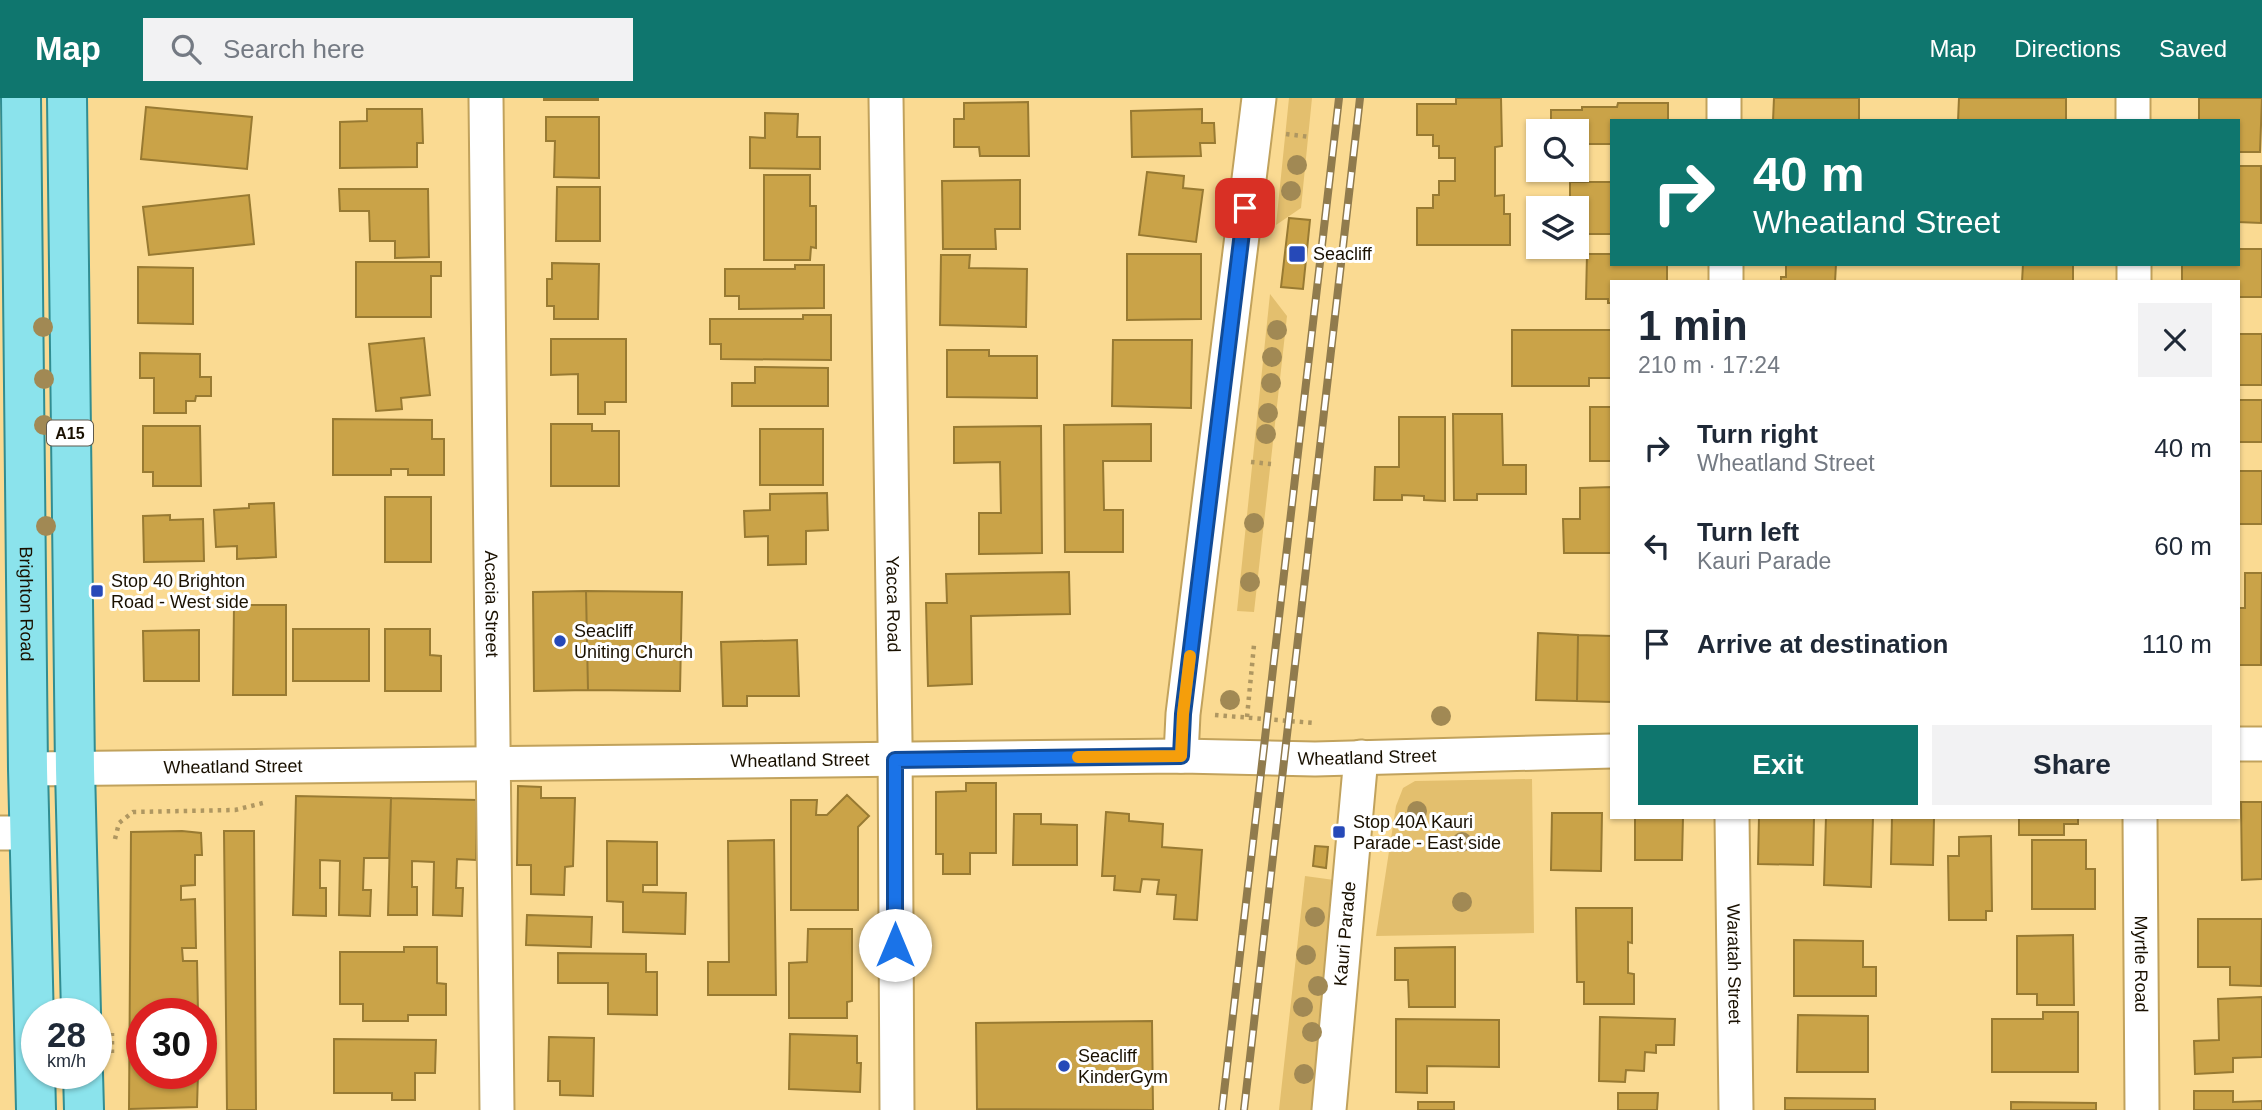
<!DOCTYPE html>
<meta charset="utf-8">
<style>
body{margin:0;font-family:Helvetica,sans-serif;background:#f2f2f3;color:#1f2937;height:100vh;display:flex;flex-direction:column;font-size:26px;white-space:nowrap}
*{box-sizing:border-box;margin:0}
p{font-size:23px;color:#747a83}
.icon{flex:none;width:38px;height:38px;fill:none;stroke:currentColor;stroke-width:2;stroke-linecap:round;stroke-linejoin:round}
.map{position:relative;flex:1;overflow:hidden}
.drawer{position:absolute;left:1610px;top:182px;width:630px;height:539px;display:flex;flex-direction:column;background:#fff;border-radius:0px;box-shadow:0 2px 5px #0004}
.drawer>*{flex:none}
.guide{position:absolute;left:1610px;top:21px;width:630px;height:147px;border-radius:0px;box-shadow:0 2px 5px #0004;background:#0f766e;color:#fff;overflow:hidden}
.fabs{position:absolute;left:1526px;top:21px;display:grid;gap:14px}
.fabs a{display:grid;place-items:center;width:63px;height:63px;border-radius:0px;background:#fff;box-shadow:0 2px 5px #0004;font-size:35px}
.speed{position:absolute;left:21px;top:900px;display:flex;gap:14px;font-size:35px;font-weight:700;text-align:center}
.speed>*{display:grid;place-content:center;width:91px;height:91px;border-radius:50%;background:#fff;box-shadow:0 2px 5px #0004;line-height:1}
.speed small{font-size:18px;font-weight:400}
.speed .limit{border:10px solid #d22;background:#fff;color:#111}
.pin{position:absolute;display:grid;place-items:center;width:60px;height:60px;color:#fff;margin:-30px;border-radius:14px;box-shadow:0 4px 10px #0006}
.me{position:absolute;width:77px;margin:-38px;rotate:0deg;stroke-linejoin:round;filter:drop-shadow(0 0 5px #0008)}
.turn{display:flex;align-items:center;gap:24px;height:147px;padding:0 28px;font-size:32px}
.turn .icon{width:91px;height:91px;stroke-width:2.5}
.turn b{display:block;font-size:49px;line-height:60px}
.round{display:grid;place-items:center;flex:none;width:74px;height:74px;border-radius:0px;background:#f2f2f3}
.overview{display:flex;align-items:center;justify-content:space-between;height:119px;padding:0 28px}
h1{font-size:42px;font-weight:700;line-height:52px}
.button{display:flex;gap:14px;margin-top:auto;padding:14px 28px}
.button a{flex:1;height:80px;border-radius:0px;background:#0f766e;color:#fff;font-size:28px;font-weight:700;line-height:80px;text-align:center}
.button a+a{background:#f2f2f3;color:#1f2937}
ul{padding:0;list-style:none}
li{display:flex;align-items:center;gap:21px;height:98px;padding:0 28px}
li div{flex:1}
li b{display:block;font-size:26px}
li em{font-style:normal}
header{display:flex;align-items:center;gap:42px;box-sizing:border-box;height:98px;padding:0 35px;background:#0f766e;color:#fff}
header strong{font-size:33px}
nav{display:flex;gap:38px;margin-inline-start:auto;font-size:24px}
.search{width:490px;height:63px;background:#f2f2f3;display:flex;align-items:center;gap:18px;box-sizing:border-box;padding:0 24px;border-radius:0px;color:#747a83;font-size:26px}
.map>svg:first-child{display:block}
</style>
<header>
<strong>Map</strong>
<div class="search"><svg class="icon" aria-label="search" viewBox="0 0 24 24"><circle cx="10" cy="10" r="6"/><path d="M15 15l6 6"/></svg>Search here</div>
<nav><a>Map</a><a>Directions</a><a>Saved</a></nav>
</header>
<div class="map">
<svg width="2262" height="1012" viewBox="0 0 2262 1012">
<rect width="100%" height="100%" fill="#fada92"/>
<path fill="#e3bf6e" d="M 1289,0 L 1312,0 L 1301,110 L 1276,127 Z
M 1270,196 L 1287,218 L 1254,514 L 1237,513 Z
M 1532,681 L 1534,835 L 1376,838 L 1396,708 L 1403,690 L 1415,683 Z
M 1305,778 L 1334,782 L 1317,1012 L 1279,1012 Z"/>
<path fill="#caa348" stroke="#987a32" stroke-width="2" d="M 544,0 L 598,0 L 598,2 L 544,2 Z
M 1456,0 L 1501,0 L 1502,48 L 1495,49 L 1495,98 L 1504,97 L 1504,116 L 1510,116 L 1510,147 L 1417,147 L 1417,110 L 1433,110 L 1433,97 L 1439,97 L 1439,83 L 1455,83 L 1455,60 L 1439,60 L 1439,48 L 1433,48 L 1433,37 L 1417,37 L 1417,6 L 1456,6 Z
M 1774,0 L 1859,0 L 1859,23 L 1773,23 Z
M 1959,0 L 2066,0 L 2066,23 L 1958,23 Z
M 2199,0 L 2262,0 L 2260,54 L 2238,54 L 2238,23 L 2199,23 Z
M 1028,4 L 1029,58 L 980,58 L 979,49 L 954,49 L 954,21 L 964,21 L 964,5 Z
M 1618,5 L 1668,5 L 1668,23 L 1612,23 L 1612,46 L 1577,46 L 1577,33 L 1551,33 L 1551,12 L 1582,12 L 1582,9 L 1617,9 Z
M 146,9 L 252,19 L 247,71 L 141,61 Z
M 367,11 L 422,11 L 423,45 L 417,45 L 417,69 L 340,70 L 340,24 L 367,23 Z
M 1202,11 L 1202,25 L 1214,25 L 1215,45 L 1200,45 L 1201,58 L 1132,59 L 1131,13 Z
M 765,15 L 798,16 L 797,39 L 820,39 L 820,71 L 750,70 L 750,39 L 765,40 Z
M 546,19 L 599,19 L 599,80 L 554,79 L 555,43 L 546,43 Z
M 2238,68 L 2261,68 L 2261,125 L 2238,124 Z
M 1147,74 L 1184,78 L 1183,90 L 1203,92 L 1196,144 L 1139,137 Z
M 764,77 L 810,77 L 810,108 L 816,108 L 816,150 L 811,149 L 810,162 L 764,162 Z
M 1020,82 L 1020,131 L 995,131 L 996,151 L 943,151 L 942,83 Z
M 1570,84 L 1612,84 L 1612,136 L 1577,136 L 1577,110 L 1570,110 Z
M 557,89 L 600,89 L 600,143 L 556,143 Z
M 339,91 L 428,91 L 429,159 L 395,160 L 395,143 L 370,143 L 369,113 L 340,113 Z
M 249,97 L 254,146 L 149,157 L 143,109 Z
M 1289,120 L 1310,122 L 1303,191 L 1281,189 Z
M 2238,151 L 2262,151 L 2262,199 L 2238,199 L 2238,184 L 2182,184 L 2182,166 L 2238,166 Z
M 1127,156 L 1201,156 L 1201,221 L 1127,222 Z
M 1587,156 L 1612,156 L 1612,166 L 1667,166 L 1667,184 L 1612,184 L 1612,205 L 1608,205 L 1608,201 L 1586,201 Z
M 941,157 L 970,157 L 969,170 L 1027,171 L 1026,229 L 940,227 Z
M 356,164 L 441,164 L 441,178 L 431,178 L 431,219 L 356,219 Z
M 552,165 L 599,166 L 598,221 L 554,221 L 554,208 L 547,208 L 547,181 L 552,181 Z
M 1786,166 L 1836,166 L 1835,184 L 1781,184 L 1781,179 L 1786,179 Z
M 2023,166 L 2073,166 L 2073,184 L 2022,184 Z
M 795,167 L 824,167 L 824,210 L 739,211 L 739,198 L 725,198 L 725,171 L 795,171 Z
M 138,169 L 193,170 L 193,226 L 138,225 Z
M 803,217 L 831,217 L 831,262 L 721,261 L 721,246 L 710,246 L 710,221 L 803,221 Z
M 1512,232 L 1612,232 L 1611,280 L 1589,280 L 1589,288 L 1512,288 Z
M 2238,236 L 2262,236 L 2262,287 L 2238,287 Z
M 424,240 L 430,297 L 401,300 L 402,311 L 376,313 L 369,246 Z
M 551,241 L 626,241 L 626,304 L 605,304 L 605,316 L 578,316 L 578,276 L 551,277 Z
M 1113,242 L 1192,242 L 1191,310 L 1112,308 Z
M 947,252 L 989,252 L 989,258 L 1037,258 L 1037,300 L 947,299 Z
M 140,255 L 200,256 L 200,279 L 211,279 L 211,298 L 196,298 L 195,303 L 186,303 L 186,315 L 154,315 L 154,280 L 140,280 Z
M 755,269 L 828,270 L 828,308 L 732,308 L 732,285 L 755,285 Z
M 2238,302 L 2262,302 L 2262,344 L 2238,344 Z
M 1590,309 L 1612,309 L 1612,363 L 1590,363 Z
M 1453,316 L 1502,316 L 1503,367 L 1526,367 L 1526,396 L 1477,396 L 1477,402 L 1454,402 Z
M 1399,319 L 1445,319 L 1445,403 L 1424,402 L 1424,398 L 1402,397 L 1402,402 L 1374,402 L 1375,369 L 1399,369 Z
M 333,321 L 432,322 L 432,341 L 444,341 L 444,377 L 408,377 L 408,371 L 391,371 L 391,377 L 333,377 Z
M 551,326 L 592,326 L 592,333 L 619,333 L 619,388 L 551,388 Z
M 1151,326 L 1151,363 L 1103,363 L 1104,412 L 1123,412 L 1123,454 L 1065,454 L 1064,327 Z
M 143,328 L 200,328 L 201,388 L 153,388 L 153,374 L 143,374 Z
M 1041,328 L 1042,455 L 979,456 L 979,415 L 1001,415 L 1000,364 L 954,365 L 954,329 Z
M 760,331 L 823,331 L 823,387 L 760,387 Z
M 2238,373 L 2262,373 L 2262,426 L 2238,426 Z
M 1612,389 L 1612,455 L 1564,455 L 1563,421 L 1580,421 L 1580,390 Z
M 827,395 L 828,432 L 806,433 L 806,466 L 768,467 L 768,438 L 745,439 L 744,413 L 770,412 L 770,396 Z
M 385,399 L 431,399 L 431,464 L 385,464 Z
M 274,405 L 276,459 L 237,461 L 237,448 L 216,449 L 214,412 L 249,410 L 249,406 Z
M 170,417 L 170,422 L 203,421 L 204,463 L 144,464 L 143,418 Z
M 1069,474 L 1070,516 L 971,518 L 972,586 L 928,588 L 926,505 L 947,505 L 946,476 Z
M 2245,475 L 2262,475 L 2261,567 L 2238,567 L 2238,510 L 2245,510 Z
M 586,493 L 588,592 L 534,593 L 533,494 Z
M 586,493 L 682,494 L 680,593 L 588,592 Z
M 234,507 L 286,507 L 286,597 L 233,597 Z
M 293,531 L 369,531 L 369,583 L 293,583 Z
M 385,531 L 430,531 L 430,557 L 441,558 L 441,593 L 385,593 Z
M 199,532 L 199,583 L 144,583 L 143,533 Z
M 1538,535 L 1578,537 L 1577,603 L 1536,602 Z
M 1578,537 L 1612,538 L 1612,604 L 1577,603 Z
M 797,542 L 799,598 L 747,598 L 747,608 L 723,608 L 721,544 Z
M 966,685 L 996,685 L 996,755 L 970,755 L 970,776 L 943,776 L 943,756 L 936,756 L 936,694 L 966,693 Z
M 518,688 L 541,689 L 541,700 L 575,700 L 573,768 L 565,769 L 564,797 L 531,796 L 531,767 L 517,767 Z
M 847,697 L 869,718 L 858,729 L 858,812 L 791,812 L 791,702 L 817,702 L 816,717 L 827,717 Z
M 296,698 L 391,700 L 389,760 L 364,760 L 363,792 L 371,792 L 370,818 L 339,817 L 340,763 L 320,762 L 320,790 L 326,790 L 326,818 L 293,817 Z
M 391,700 L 477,702 L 476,762 L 457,761 L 456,790 L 463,790 L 462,818 L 433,817 L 434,764 L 412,763 L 412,789 L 417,789 L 417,817 L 388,817 Z
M 2241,704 L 2262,704 L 2262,781 L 2242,782 Z
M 1106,714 L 1129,716 L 1129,723 L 1163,726 L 1162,749 L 1202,752 L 1197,822 L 1174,821 L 1176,797 L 1157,796 L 1159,782 L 1142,781 L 1140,794 L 1114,792 L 1115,778 L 1102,778 Z
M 1552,715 L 1602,715 L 1601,773 L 1551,772 Z
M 1014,716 L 1041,716 L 1041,726 L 1077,727 L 1077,767 L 1013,767 Z
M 1635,719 L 1683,719 L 1682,762 L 1635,762 Z
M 1759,719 L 1814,719 L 1813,767 L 1758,766 Z
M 1826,719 L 1873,719 L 1871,789 L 1824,787 Z
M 1892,719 L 1934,719 L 1933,767 L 1891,766 Z
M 2019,719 L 2078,719 L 2078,726 L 2064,726 L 2064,737 L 2019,737 Z
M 182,733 L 201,735 L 202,757 L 195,757 L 195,787 L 181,788 L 181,802 L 195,801 L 196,850 L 182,850 L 183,863 L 197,863 L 198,915 L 142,915 L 142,975 L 198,975 L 197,1009 L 129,1011 L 131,734 Z
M 224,733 L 254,733 L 256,1012 L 227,1012 Z
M 1991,738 L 1992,813 L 1986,813 L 1986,822 L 1949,822 L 1948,758 L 1959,758 L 1959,739 Z
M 774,742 L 776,897 L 708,897 L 708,864 L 729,864 L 728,743 Z
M 2032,742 L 2086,742 L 2086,771 L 2095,771 L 2095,811 L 2032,811 Z
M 607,743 L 657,744 L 657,787 L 643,787 L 643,794 L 686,795 L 685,836 L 623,834 L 623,804 L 607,803 Z
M 1315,748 L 1328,749 L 1326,770 L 1313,768 Z
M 1576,810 L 1632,810 L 1632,845 L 1628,844 L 1628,875 L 1634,876 L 1634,906 L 1584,906 L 1584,884 L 1577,884 Z
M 527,817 L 592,819 L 591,849 L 526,847 Z
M 2198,821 L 2262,821 L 2261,888 L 2230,887 L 2230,869 L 2198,869 Z
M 808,831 L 852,831 L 852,903 L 847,904 L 847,920 L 789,920 L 789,865 L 807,864 Z
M 2073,837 L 2074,907 L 2037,907 L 2037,896 L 2017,896 L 2017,838 Z
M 1794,842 L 1863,843 L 1863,869 L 1876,869 L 1876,898 L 1794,898 Z
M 404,849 L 437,849 L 437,885 L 446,886 L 446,917 L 408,917 L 408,923 L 363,923 L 363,906 L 340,906 L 340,854 L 404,854 Z
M 1455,849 L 1455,909 L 1409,909 L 1408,882 L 1395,882 L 1395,850 Z
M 558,855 L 646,856 L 646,874 L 657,874 L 657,917 L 608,916 L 608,885 L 558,885 Z
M 2262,899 L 2262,959 L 2233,960 L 2233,974 L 2195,976 L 2194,943 L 2219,942 L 2218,901 Z
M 2043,914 L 2078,914 L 2078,974 L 1992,974 L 1992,921 L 2043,921 Z
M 1798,917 L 1868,918 L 1868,974 L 1797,974 Z
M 1600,919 L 1675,921 L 1674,947 L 1656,947 L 1656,955 L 1645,954 L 1644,973 L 1626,972 L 1625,984 L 1599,983 Z
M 1396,921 L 1499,922 L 1499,969 L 1427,968 L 1427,995 L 1396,994 Z
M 1152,923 L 1153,1012 L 977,1011 L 976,925 Z
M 790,936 L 857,938 L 857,965 L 861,965 L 860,994 L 789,991 Z
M 549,939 L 594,940 L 593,998 L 560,997 L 560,983 L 548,983 Z
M 334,941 L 436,942 L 435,975 L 415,975 L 415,1002 L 392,1002 L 392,995 L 334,995 Z
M 2194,993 L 2233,993 L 2233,1004 L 2262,1003 L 2262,1012 L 2194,1012 Z
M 1618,995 L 1658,995 L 1657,1012 L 1618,1012 Z
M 1785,1000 L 1875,1001 L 1875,1012 L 1785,1012 Z
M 1418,1004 L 1454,1004 L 1454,1012 L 1418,1012 Z
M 2011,1004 L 2096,1005 L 2096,1012 L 2011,1012 Z"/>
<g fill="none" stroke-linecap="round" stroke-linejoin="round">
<defs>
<g id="street">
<path id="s1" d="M 486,0 L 497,1012"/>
<path id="s2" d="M 886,0 L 895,643 L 897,1012"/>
<path d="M 1724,0 L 1724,23"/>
<path d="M 2133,0 L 2133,23"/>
<path d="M 1726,166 L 1726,184"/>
<path d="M 2134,166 L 2134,184"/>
<path d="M 2238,646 L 2262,646"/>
<path d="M 1181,658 L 1183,616 L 1259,0"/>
<path id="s3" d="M 28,671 L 1181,658 L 1315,661 L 1612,653"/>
<path id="s4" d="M 1732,719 L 1736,1012"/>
<path id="s5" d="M 2140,719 L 2142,1012"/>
<path d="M 0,735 L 29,735"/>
<path id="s6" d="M 1329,1012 L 1361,659"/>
</g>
<g id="primary">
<path id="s7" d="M 21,0 L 28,671 L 36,1012"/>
<path d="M 67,0 L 75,671 L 81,915"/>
<path d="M 83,975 L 84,1012"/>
</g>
</defs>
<use href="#street" stroke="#c1a25c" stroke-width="37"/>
<use href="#primary" stroke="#318d92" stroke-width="42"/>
<path stroke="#af9761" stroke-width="4.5" stroke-dasharray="3.5 5" stroke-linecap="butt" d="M 1286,36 L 1310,39
M 1251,364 L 1271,366
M 1215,617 L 1314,625
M 1247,619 L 1254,547
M 115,741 L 119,725 L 133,714 L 235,712 L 267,704
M 112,955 L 112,935"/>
<use href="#street" stroke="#fff" stroke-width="33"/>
<use href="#primary" stroke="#8be3ec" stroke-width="38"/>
<defs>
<path id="rail" d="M 1222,1012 L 1339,0
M 1244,1012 L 1360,0"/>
</defs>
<use href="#rail" stroke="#907b4d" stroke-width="8"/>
<use href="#rail" stroke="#fff" stroke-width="5" stroke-dasharray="16" stroke-linecap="butt"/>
</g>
<g fill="#a18954">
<circle cx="1297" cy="67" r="10"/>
<circle cx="1291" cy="93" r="10"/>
<circle cx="43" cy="229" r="10"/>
<circle cx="1277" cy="232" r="10"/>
<circle cx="1272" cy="259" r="10"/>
<circle cx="44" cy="281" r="10"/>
<circle cx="1271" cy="285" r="10"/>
<circle cx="1268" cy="315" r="10"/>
<circle cx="44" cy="327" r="10"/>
<circle cx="1266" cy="336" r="10"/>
<circle cx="1254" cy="425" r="10"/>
<circle cx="46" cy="428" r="10"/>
<circle cx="1250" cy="484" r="10"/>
<circle cx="1230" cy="602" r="10"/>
<circle cx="1441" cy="618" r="10"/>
<circle cx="1417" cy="713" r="10"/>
<circle cx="1462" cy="744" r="10"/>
<circle cx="1462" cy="804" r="10"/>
<circle cx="1315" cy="819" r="10"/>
<circle cx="1306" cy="857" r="10"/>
<circle cx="1318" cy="888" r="10"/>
<circle cx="1303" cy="909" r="10"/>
<circle cx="1312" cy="934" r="10"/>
<circle cx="1304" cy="976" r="10"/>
</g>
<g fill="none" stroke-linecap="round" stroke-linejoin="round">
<defs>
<path id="route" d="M 895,847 L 895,662 L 1181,658 L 1183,616 L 1245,110"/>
</defs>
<use href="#route" stroke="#114b97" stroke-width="18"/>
<use href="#route" stroke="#1a73e8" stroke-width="12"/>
<path stroke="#f59e0b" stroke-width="12" d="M 1078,659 L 1181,658 L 1183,616 L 1190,558"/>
</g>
<g fill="#2649b8" stroke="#fff" stroke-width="2.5">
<rect x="1288" y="147" width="18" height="18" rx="3.5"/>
<rect x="90" y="486" width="14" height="14" rx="3.5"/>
<circle cx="560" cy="543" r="7"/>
<rect x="1332" y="727" width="14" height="14" rx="3.5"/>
<circle cx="1064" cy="968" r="7"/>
</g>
<g text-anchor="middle" stroke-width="6" stroke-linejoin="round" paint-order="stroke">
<rect fill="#fff" stroke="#5e584c" stroke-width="2" x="47" y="322.5" width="46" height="25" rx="5"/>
<g font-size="16" font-weight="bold" fill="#191000">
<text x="70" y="341">A15</text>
</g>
<g font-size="18" fill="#191000" stroke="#fff" text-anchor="start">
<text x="1313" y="162">Seacliff</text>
<text x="111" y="489">Stop 40 Brighton<tspan x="111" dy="21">Road - West side</tspan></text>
<text x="574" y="539">Seacliff<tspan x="574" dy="21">Uniting Church</tspan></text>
<text x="1353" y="730">Stop 40A Kauri<tspan x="1353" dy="21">Parade - East side</tspan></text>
<text x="1078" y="964">Seacliff<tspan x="1078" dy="21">KinderGym</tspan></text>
</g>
<g font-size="18" fill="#191000" stroke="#fff">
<text dy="6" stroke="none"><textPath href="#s7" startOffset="506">Brighton Road</textPath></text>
<text dy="6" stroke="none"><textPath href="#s1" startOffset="506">Acacia Street</textPath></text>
<text dy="6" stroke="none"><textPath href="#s2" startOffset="506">Yacca Road</textPath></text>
<text dy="6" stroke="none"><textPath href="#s3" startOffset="1339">Wheatland Street</textPath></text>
<text dy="6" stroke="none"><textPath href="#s3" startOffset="772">Wheatland Street</textPath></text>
<text dy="6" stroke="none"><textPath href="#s3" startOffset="205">Wheatland Street</textPath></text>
<text dy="6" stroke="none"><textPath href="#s6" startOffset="177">Kauri Parade</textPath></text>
<text dy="6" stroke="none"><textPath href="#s4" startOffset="147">Waratah Street</textPath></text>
<text dy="6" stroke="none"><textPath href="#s5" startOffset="147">Myrtle Road</textPath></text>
</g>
</g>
</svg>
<div class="fabs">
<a><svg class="icon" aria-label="search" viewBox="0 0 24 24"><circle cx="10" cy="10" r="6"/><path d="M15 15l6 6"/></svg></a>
<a><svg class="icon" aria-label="layers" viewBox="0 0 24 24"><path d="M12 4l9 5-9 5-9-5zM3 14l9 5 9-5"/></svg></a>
</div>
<div class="speed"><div>28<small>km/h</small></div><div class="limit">30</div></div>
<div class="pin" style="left:1245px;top:110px;background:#d93025"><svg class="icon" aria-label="arrive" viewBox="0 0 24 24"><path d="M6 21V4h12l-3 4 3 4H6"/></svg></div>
<svg class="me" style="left:895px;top:847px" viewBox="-20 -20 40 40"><circle r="19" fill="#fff"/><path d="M0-13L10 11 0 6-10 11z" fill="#1a73e8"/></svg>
<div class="guide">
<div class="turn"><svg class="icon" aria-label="right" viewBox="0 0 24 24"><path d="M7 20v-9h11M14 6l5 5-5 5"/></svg><div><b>40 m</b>Wheatland Street</div></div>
</div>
<section class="drawer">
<div class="overview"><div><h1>1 min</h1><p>210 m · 17:24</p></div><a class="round"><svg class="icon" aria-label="close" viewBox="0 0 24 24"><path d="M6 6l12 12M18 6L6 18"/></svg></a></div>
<ul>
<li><svg class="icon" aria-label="right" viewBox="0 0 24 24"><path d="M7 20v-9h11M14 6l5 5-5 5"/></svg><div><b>Turn right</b><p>Wheatland Street</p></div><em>40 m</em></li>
<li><svg class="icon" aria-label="left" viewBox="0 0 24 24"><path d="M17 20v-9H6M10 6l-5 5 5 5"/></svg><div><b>Turn left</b><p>Kauri Parade</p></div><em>60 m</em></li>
<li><svg class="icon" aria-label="arrive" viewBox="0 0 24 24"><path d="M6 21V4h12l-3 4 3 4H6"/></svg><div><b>Arrive at destination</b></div><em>110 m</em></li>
</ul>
<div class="button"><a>Exit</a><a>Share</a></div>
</section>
</div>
